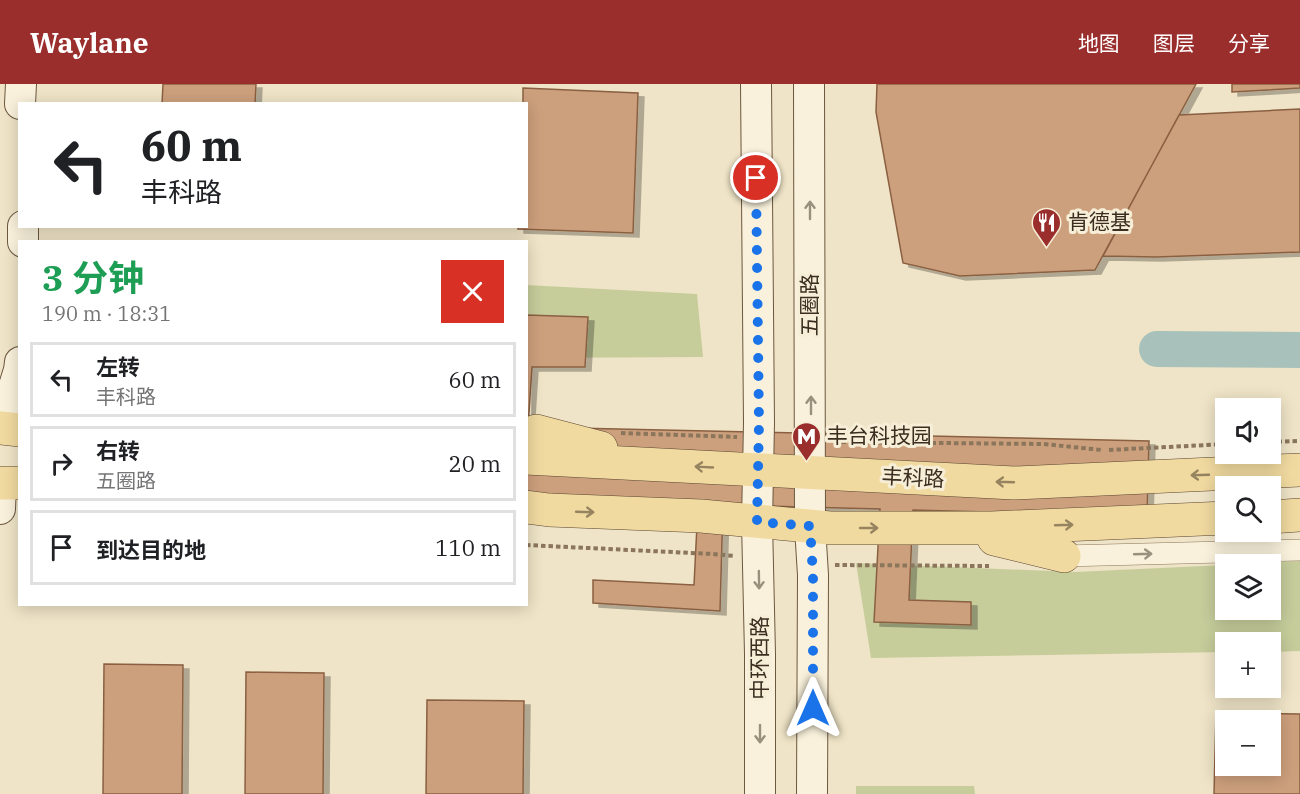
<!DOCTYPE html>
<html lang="zh">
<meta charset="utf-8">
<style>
body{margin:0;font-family:"IBM Plex Serif","Noto Sans SC",serif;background:#f6f6f6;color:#202124;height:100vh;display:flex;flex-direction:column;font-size:22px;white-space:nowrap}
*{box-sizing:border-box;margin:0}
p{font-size:20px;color:#757577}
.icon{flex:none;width:33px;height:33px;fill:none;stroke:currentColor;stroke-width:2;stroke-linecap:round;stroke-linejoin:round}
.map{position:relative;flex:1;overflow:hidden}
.sheet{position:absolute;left:18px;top:156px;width:510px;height:366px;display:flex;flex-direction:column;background:#fff;border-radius:0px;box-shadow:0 3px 15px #0003}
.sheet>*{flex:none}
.guide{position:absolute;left:18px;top:18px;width:510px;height:126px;border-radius:0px;box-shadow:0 3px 15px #0003;background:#fff;color:#202124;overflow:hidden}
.controls{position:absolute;left:1215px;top:314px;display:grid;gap:12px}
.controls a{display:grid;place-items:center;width:66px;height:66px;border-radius:0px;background:#fff;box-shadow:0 3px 15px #0003;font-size:30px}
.pin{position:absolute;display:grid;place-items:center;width:51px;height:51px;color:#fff;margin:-26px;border:3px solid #fff;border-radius:50%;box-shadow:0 2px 6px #0007}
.me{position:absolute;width:66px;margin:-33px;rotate:0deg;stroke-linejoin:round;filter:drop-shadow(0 0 4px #0008)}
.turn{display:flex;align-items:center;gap:21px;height:126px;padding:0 24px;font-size:27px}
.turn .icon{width:78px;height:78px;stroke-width:2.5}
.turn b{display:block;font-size:42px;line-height:51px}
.round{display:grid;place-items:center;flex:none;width:63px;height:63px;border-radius:0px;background:#f6f6f6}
.head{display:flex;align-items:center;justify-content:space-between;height:102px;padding:0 24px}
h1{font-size:36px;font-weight:700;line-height:45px;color:#1e9e55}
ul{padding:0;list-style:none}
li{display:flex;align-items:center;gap:18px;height:75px;margin:0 12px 9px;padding:0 12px;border:3px solid #e0e0e0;border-radius:0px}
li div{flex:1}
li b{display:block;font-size:22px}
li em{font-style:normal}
header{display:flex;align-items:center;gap:36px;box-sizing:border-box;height:84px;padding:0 30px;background:#9a2e2c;color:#fff}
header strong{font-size:28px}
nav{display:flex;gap:33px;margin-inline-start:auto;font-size:21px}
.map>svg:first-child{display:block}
</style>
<header>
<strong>Waylane</strong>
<nav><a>地图</a><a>图层</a><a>分享</a></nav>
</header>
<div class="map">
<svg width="1300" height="710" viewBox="0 0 1300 710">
<defs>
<filter id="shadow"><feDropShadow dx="6" dy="4" stdDeviation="0" flood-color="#0004"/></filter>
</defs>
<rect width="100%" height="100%" fill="#efe4c7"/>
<path fill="#c6cd9b" d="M 526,201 L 697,210 L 703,273 L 527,274 Z
M 1300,477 L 1300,567 L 1271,568 L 1270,558 L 1226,558 L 1225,568 L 871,574 L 856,479 L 1075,488 L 1225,481 L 1226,525 L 1270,525 L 1270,480 L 1241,480 Z
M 856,702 L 974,702 L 975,710 L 856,710 Z"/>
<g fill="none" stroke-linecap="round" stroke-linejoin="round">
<path stroke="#a8c2bb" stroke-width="36" d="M 1157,265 L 1300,266"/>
</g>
<path fill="#cda07d" stroke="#8a6042" stroke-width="1.5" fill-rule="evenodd" filter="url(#shadow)" d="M 163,0 L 256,0 L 255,20 L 162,20 Z
M 877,0 L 1196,0 L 1095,186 L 960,192 L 903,179 L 876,28 Z
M 1232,0 L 1300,0 L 1300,4 L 1232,8 Z
M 523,4 L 638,9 L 633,149 L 518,145 L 518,142 L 526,142 L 526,20 L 523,20 Z
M 1300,25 L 1300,168 L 1156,173 L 1103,172 L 1179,31 Z
M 526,231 L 588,233 L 585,283 L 532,283 L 528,343 L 1149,357 L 1147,432 L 913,426 L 909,516 L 971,518 L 971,541 L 874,538 L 880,425 L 723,421 L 720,527 L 593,519 L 593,496 L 694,501 L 698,421 L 526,416 Z
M 104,580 L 183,581 L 182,710 L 103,710 Z
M 246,588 L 324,589 L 323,710 L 245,710 Z
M 427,616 L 524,617 L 523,710 L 426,710 Z
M 1216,629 L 1300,630 L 1300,710 L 1214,710 ZM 1226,636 L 1270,636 L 1270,681 L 1226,681 Z"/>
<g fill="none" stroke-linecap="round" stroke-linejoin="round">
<defs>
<path id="street" d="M 1064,472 L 1300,466"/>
<path id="secondary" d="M 756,0 L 759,339 L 757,438 L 760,570 L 760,710
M 809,0 L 810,443 L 813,491 L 812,710
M 20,20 L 21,0
M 23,158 L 23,142
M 1,344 L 19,286 L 20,278
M 0,425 L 1,399"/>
<path id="primary" d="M 0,344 L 20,346
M 536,347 L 601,364
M 526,374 L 1014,399 L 1300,386
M 0,399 L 20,399
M 526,423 L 549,426 L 701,432 L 830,444 L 992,444 L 1226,434
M 1270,433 L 1300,431
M 994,455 L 1064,472"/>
</defs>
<use href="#street" stroke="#8b765c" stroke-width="22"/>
<use href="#secondary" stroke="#6c573f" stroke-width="32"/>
<use href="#primary" stroke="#594430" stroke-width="34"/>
<path stroke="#8b765c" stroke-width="4" stroke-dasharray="4.5 3" stroke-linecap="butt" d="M 621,349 L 737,353
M 834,358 L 1043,360 L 1102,366
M 1270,358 L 1300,357
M 1109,366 L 1226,360
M 526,461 L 713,470 L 735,472
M 835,481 L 989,482"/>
<use href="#street" stroke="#f9f1db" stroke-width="21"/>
<use href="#secondary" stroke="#f9f1db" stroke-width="30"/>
<use href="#primary" stroke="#f1daa0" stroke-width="33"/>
</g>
<defs><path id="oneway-shaft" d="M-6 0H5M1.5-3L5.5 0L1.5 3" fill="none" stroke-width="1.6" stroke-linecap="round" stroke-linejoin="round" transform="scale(1.5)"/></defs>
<g stroke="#9a907e">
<use href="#oneway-shaft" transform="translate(810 126) rotate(-90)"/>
<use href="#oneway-shaft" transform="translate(811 321) rotate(-90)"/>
<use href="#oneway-shaft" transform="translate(1143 470) rotate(-2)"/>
<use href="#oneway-shaft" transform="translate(759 496) rotate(89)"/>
<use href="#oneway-shaft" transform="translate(760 650) rotate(90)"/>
</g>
<g stroke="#968460">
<use href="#oneway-shaft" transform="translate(704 383) rotate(-177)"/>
<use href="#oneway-shaft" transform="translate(1200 391) rotate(178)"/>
<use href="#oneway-shaft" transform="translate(1005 398) rotate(-178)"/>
<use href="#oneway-shaft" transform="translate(585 428) rotate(2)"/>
<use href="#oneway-shaft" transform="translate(1064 441) rotate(-2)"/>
<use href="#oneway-shaft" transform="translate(869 444)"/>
</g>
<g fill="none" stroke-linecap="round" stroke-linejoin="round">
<path stroke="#1a73e8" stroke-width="10" stroke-dasharray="0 18" d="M 756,94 L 759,339 L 757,438 L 810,442 L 813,491 L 813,624"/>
</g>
<defs>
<symbol id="restaurant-pin" viewBox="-11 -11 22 30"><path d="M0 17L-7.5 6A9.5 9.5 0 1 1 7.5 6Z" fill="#9a2e2c" stroke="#f6eed7"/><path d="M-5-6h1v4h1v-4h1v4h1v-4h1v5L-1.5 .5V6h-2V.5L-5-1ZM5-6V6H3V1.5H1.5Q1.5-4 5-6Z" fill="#fff"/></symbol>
<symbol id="metro-pin" viewBox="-11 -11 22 30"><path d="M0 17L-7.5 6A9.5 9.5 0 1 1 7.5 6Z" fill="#9a2e2c" stroke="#f6eed7"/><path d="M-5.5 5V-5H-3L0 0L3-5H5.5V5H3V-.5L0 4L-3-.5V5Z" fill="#fff"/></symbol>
</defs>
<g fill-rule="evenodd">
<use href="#restaurant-pin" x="1030" y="122" width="33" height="45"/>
<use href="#metro-pin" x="790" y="336" width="33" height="45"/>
</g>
<g text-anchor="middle" stroke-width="6" stroke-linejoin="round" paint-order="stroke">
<g font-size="21" fill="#3b2e20" stroke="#f6eed7" text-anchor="start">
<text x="1068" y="145">肯德基</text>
<text x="827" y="359">丰台科技园</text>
</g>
<g font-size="21" fill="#3b2e20" stroke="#f6eed7">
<text transform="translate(810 221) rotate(-90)" y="7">五圈路</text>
<text transform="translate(913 394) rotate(3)" y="7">丰科路</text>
<text transform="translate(760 574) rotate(-90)" y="7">中环西路</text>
</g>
</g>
</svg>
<div class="controls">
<a><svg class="icon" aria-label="sound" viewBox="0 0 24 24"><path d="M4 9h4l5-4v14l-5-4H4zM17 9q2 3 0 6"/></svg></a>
<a><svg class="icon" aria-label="search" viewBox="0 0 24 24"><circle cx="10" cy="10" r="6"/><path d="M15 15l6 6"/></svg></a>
<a><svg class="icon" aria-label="layers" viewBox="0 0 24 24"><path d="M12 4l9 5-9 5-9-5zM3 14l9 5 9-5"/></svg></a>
<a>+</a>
<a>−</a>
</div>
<div class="pin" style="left:756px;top:94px;background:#d93025"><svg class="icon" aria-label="arrive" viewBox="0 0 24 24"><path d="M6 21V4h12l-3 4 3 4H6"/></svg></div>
<svg class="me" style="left:813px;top:624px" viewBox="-20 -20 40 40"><path d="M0-17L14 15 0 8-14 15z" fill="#1a73e8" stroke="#fff" stroke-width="4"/></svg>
<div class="guide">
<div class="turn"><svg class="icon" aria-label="left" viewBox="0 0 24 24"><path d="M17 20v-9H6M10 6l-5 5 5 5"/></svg><div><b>60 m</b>丰科路</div></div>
</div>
<section class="sheet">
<div class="head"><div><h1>3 分钟</h1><p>190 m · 18:31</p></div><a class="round" style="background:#d93025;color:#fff"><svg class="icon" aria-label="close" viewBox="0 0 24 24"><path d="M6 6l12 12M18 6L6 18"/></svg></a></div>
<ul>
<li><svg class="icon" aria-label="left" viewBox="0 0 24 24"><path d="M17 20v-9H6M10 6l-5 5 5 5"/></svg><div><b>左转</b><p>丰科路</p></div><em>60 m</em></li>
<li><svg class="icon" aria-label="right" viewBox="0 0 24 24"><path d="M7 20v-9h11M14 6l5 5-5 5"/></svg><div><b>右转</b><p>五圈路</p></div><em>20 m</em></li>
<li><svg class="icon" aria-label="arrive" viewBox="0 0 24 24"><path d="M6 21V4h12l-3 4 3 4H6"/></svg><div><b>到达目的地</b></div><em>110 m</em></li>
</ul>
</section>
</div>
